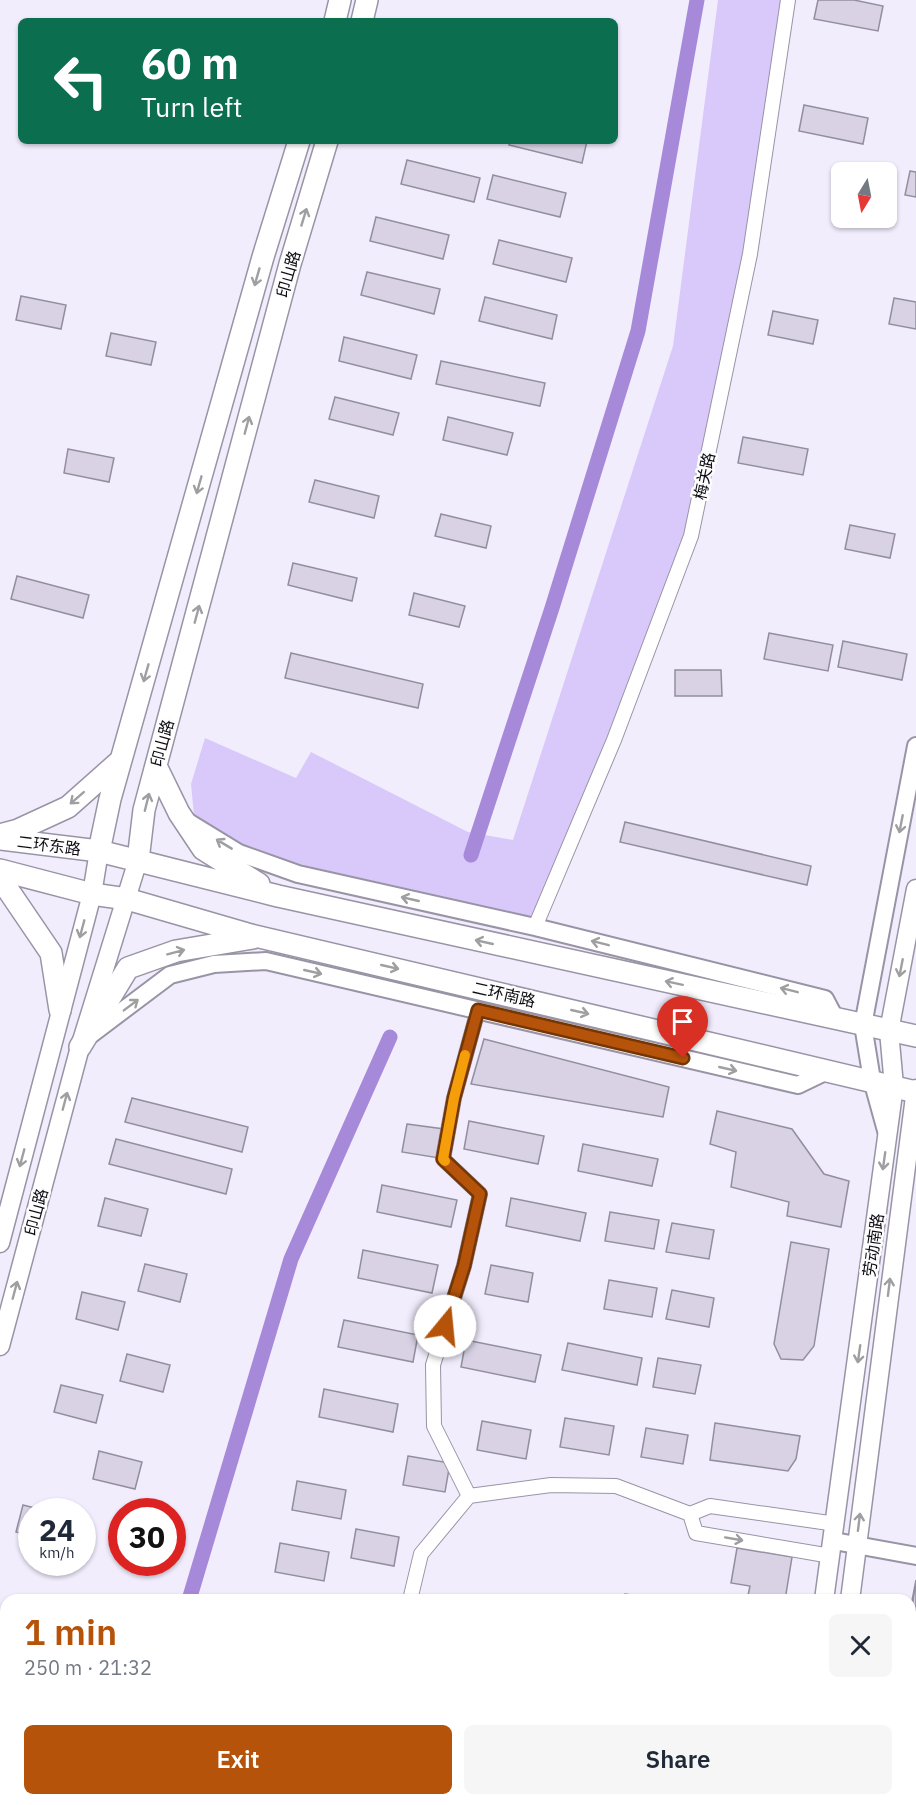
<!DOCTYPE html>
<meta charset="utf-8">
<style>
body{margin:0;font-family:"IBM Plex Sans","Noto Sans SC",sans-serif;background:#f6f6f7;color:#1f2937;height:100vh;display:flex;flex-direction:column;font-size:22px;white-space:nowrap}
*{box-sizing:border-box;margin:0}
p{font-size:20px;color:#747a83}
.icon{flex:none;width:33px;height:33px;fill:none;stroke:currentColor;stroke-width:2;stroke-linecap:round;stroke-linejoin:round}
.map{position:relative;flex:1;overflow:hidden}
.panel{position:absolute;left:0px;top:1594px;width:916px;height:212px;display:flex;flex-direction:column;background:#fff;border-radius:18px 18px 0 0;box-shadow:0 2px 4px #0004}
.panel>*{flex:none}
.banner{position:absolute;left:18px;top:18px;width:600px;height:126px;border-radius:9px;box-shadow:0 2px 4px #0004;background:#0b6e4f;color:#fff;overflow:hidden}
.needle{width:39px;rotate:190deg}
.controls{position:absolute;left:831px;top:162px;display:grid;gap:12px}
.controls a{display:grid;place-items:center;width:66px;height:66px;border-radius:9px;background:#fff;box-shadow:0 2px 4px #0004;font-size:30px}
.speed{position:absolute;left:18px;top:1498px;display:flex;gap:12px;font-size:30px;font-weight:700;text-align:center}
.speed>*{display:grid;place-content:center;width:78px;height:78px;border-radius:50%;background:#fff;box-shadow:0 2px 4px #0004;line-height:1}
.speed small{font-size:15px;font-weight:400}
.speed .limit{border:9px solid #d22;background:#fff;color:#111}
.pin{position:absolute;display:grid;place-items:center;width:51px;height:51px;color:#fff;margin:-62px -26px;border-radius:50% 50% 50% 0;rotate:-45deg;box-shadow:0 0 6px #0007}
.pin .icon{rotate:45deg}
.me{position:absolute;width:66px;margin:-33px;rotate:17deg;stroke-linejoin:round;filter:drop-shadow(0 0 4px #0008)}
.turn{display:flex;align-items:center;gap:21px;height:126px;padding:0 24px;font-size:27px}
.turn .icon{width:78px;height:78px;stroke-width:2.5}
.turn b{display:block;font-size:42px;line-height:51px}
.round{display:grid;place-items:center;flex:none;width:63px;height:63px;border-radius:9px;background:#f6f6f7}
.summary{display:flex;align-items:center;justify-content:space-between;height:102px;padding:0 24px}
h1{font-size:36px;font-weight:600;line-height:45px;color:#b45309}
.button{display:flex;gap:12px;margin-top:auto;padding:12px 24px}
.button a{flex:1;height:69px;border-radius:9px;background:#b45309;color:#fff;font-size:24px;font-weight:600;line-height:69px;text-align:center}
.button a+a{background:#f6f6f7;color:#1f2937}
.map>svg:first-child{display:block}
</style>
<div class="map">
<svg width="916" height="1805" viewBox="0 0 916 1805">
<rect width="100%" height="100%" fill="#f2edfd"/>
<path fill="#d9c8fa" d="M 718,0 L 788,0 L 750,254 L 691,536 L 535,927 L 298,874 L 195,826 L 191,784 L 205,738 L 296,778 L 311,752 L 468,832 L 513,840 L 673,346 Z"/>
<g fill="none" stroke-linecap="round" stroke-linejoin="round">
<path stroke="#a789da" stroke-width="15" d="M 471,855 L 552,608 L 638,331 L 697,0
M 189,1600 L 291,1259 L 390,1037
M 0,1754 L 6,1750"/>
</g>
<path fill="#d8d2e4" stroke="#938e9f" stroke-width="1.5" d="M 818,0 L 854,0 L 883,6 L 878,31 L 814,19 Z
M 804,105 L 868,118 L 863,144 L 799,131 Z
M 510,141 L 587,141 L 582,163 L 509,145 Z
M 407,160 L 480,178 L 474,202 L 401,184 Z
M 910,171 L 916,172 L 916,197 L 905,195 Z
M 493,175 L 566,193 L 560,217 L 487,199 Z
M 376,217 L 449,235 L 443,259 L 370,241 Z
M 499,240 L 572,258 L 566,282 L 493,264 Z
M 367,272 L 440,289 L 434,314 L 361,295 Z
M 21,296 L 66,305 L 61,329 L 16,320 Z
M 485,297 L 557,315 L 552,339 L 479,321 Z
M 894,298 L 916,302 L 916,329 L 889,324 Z
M 773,311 L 818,320 L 813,344 L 768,335 Z
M 111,333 L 156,342 L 151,365 L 106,356 Z
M 344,337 L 417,355 L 411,379 L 339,361 Z
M 441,361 L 545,383 L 540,406 L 436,384 Z
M 335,397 L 399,413 L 393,435 L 329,419 Z
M 448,417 L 513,433 L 507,455 L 443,440 Z
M 743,437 L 808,449 L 803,475 L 738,463 Z
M 68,449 L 114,458 L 109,482 L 64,473 Z
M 315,480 L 379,496 L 374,518 L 309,502 Z
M 441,514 L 491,526 L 486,548 L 435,536 Z
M 850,525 L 895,534 L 890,558 L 845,549 Z
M 293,563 L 357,578 L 352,601 L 288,585 Z
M 17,576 L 89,595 L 83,618 L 11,599 Z
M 414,593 L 465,606 L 459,627 L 409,615 Z
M 769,633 L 833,645 L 828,671 L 764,659 Z
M 843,641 L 907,654 L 902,680 L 838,667 Z
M 291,653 L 423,684 L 418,708 L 285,678 Z
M 675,670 L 721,670 L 722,696 L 675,696 Z
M 625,822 L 811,866 L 807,885 L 620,842 Z
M 484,1039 L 669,1087 L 663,1117 L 471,1084 Z
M 132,1098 L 248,1127 L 242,1152 L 125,1122 Z
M 717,1111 L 792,1129 L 824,1174 L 849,1181 L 841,1227 L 787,1216 L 789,1202 L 731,1187 L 736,1152 L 710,1144 Z
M 469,1121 L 544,1136 L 538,1164 L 464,1149 Z
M 407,1124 L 444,1129 L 439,1158 L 402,1152 Z
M 116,1139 L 232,1169 L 226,1194 L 109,1164 Z
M 583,1144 L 658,1159 L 652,1186 L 578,1171 Z
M 382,1185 L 457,1200 L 451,1227 L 377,1212 Z
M 105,1198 L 148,1209 L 141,1236 L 98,1226 Z
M 511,1198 L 586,1213 L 580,1241 L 506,1226 Z
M 610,1212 L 659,1220 L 654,1249 L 605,1241 Z
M 672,1223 L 714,1230 L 709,1259 L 666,1252 Z
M 791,1242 L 829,1249 L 814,1346 L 803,1360 L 781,1359 L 774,1344 Z
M 363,1250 L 438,1265 L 432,1293 L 358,1278 Z
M 145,1264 L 187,1274 L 180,1302 L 138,1291 Z
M 491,1265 L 533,1273 L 528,1302 L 485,1294 Z
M 609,1280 L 657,1288 L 652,1317 L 604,1309 Z
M 672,1290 L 714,1298 L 709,1327 L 666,1319 Z
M 82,1292 L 125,1302 L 118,1330 L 76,1319 Z
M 344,1320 L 418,1335 L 413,1362 L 338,1347 Z
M 466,1340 L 541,1355 L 535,1382 L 461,1367 Z
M 568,1343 L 642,1358 L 637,1385 L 562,1370 Z
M 127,1354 L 170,1365 L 163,1392 L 120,1381 Z
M 658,1358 L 701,1365 L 695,1394 L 653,1387 Z
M 61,1385 L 103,1395 L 96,1423 L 54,1412 Z
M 324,1389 L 398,1404 L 393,1432 L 319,1417 Z
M 565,1418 L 614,1426 L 609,1455 L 560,1447 Z
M 482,1421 L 531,1430 L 526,1459 L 477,1450 Z
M 715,1423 L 800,1436 L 796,1459 L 788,1471 L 710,1460 Z
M 646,1428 L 688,1435 L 683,1464 L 641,1457 Z
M 99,1451 L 142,1462 L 135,1489 L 93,1479 Z
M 408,1456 L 450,1463 L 445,1492 L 403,1485 Z
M 297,1481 L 346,1490 L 341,1519 L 292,1510 Z
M 23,1505 L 51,1512 L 32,1512 L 32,1536 L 16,1532 Z
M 356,1529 L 399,1537 L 394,1566 L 351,1558 Z
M 280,1543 L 329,1552 L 324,1581 L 275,1572 Z
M 737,1548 L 792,1557 L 785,1600 L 747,1600 L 750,1586 L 731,1583 Z
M 916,1580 L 916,1623 L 910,1622 Z
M 916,1580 L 916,1805 L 877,1805 L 878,1800 L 910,1800 L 910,1611 Z
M 625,1594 L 662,1600 L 623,1600 Z
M 910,1666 L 916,1667 L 916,1711 L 910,1710 Z
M 910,1759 L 916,1760 L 916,1804 L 894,1800 L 910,1800 Z
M 55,1800 L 137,1800 L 150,1803 L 150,1805 L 54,1805 Z
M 356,1800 L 400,1800 L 399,1805 L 355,1805 Z
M 448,1800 L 484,1800 L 492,1801 L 491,1805 L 447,1805 Z
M 524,1800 L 568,1800 L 567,1805 L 523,1805 Z
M 714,1800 L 757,1800 L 756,1805 L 714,1805 Z"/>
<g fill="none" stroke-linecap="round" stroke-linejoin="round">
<defs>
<path id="minor" d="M 535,927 L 614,740 L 691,536 L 750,254 L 788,0
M 469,1496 L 434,1426 L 433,1365 L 464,1266 L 480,1194 L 443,1159 L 454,1098 L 478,1010
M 690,1514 L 696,1533 L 831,1556
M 410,1600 L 421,1554 L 469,1496 L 551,1485 L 616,1486 L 690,1514 L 710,1506 L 836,1524
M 416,1800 L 417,1805"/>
<path id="tertiary" d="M 185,820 L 239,853 L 298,874 L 535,927 L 825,999 L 835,1018
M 89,1036 L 170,975 L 214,964 L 266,961 L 798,1085 L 829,1070
M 887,1134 L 872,1080 L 863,1025 L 916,746
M 834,1541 L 916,1556"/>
<path id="secondary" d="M 0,1243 L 92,894 L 99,851
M 0,1346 L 80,1047 L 138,860
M 824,1600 L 894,1086 L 889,1031 L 916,889
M 850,1600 L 916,1089
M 794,1805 L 795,1800
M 825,1805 L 825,1800"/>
<path id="trunk" d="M 335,21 L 340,0
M 362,21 L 367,0
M 156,766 L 179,813 L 203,849 L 259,884
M 0,835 L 18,830 L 68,807 L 121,760
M 0,839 L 99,851 L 278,896 L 916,1036
M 99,851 L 110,799 L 263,257 L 299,141
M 138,860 L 144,810 L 290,264 L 327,141
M 0,870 L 92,894 L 127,899 L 251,935 L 916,1092
M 0,878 L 51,953 L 60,1010
M 80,1047 L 128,968 L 176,951 L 253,938"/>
</defs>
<use href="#minor" stroke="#9994a5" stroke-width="16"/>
<use href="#tertiary" stroke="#9994a5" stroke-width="20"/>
<use href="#secondary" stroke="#9994a5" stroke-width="21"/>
<use href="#trunk" stroke="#9994a5" stroke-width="24"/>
<use href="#minor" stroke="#fff" stroke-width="14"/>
<use href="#tertiary" stroke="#fff" stroke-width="16"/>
<use href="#secondary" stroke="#fff" stroke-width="18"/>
<use href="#trunk" stroke="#fff" stroke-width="21"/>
</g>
<defs><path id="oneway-shaft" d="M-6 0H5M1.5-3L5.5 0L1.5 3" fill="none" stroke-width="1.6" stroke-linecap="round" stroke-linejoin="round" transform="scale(1.5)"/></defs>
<g stroke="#9f9ea0">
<use href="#oneway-shaft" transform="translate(304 217) rotate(-73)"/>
<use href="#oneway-shaft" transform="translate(257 277) rotate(106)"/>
<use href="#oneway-shaft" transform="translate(247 425) rotate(-75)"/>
<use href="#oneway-shaft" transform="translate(199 485) rotate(106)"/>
<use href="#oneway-shaft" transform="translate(197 614) rotate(-75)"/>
<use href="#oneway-shaft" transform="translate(146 673) rotate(106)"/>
<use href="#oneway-shaft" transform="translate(77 798) rotate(139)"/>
<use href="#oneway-shaft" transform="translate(147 802) rotate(-76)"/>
<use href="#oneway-shaft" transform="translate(901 824) rotate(101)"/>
<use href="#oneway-shaft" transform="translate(224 844) rotate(-149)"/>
<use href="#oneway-shaft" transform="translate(410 899) rotate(-167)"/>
<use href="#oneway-shaft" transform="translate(82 929) rotate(105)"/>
<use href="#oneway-shaft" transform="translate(484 942) rotate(-167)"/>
<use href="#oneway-shaft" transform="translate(600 943) rotate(-166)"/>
<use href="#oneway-shaft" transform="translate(176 952) rotate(-15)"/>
<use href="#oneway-shaft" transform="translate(390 967) rotate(13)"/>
<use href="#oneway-shaft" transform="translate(901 968) rotate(101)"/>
<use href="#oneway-shaft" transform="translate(313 972) rotate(13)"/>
<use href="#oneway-shaft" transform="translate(674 983) rotate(-168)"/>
<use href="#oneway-shaft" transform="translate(789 990) rotate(-166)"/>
<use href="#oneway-shaft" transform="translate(131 1005) rotate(-37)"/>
<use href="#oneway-shaft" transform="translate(580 1012) rotate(13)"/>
<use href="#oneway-shaft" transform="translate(728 1069) rotate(13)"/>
<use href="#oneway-shaft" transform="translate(65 1101) rotate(-75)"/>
<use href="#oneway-shaft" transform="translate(22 1158) rotate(105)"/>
<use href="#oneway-shaft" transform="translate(884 1161) rotate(98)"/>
<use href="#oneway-shaft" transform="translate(889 1287) rotate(-83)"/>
<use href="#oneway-shaft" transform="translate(15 1290) rotate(-75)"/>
<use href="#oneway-shaft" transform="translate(859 1354) rotate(98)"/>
<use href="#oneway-shaft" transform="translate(859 1522) rotate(-83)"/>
<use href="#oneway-shaft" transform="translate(734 1539) rotate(10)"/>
</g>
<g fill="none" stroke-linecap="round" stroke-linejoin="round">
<defs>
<path id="route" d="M 445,1326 L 464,1266 L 480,1194 L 443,1159 L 454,1098 L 478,1010 L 683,1058"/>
</defs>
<use href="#route" stroke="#753606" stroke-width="15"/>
<use href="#route" stroke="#b45309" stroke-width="10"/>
<path stroke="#f59e0b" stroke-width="10" d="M 445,1161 L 443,1159 L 454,1098 L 465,1055"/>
</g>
<g text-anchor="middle" stroke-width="5" stroke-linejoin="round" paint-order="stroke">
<g font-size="16" fill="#0e0c12" stroke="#fdfdfd">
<text transform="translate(288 274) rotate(-74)" y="6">印山路</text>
<text transform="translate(704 476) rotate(-78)" y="6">梅关路</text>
<text transform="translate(162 743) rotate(-75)" y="6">印山路</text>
<text transform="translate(49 845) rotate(7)" y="6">二环东路</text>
<text transform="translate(504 994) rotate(13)" y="6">二环南路</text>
<text transform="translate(36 1212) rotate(-75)" y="6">印山路</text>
<text transform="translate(873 1245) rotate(-82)" y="6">劳动南路</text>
</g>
</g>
</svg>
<div class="controls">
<a><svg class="needle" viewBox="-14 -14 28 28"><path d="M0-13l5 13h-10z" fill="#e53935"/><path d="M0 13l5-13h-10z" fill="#747a83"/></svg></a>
</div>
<div class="speed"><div>24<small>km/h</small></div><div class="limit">30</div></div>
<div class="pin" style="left:683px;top:1058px;background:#d93025"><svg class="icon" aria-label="arrive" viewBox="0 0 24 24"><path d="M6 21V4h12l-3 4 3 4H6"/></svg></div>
<svg class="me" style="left:445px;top:1326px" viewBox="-20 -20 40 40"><circle r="19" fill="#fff"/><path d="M0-13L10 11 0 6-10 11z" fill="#b45309"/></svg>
<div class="banner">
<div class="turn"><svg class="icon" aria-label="left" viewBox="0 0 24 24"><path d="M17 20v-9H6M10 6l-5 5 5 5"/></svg><div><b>60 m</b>Turn left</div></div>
</div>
<section class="panel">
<div class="summary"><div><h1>1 min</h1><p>250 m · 21:32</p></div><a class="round"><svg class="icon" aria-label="close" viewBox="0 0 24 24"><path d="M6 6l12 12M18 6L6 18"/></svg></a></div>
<div class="button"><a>Exit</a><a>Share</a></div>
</section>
</div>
